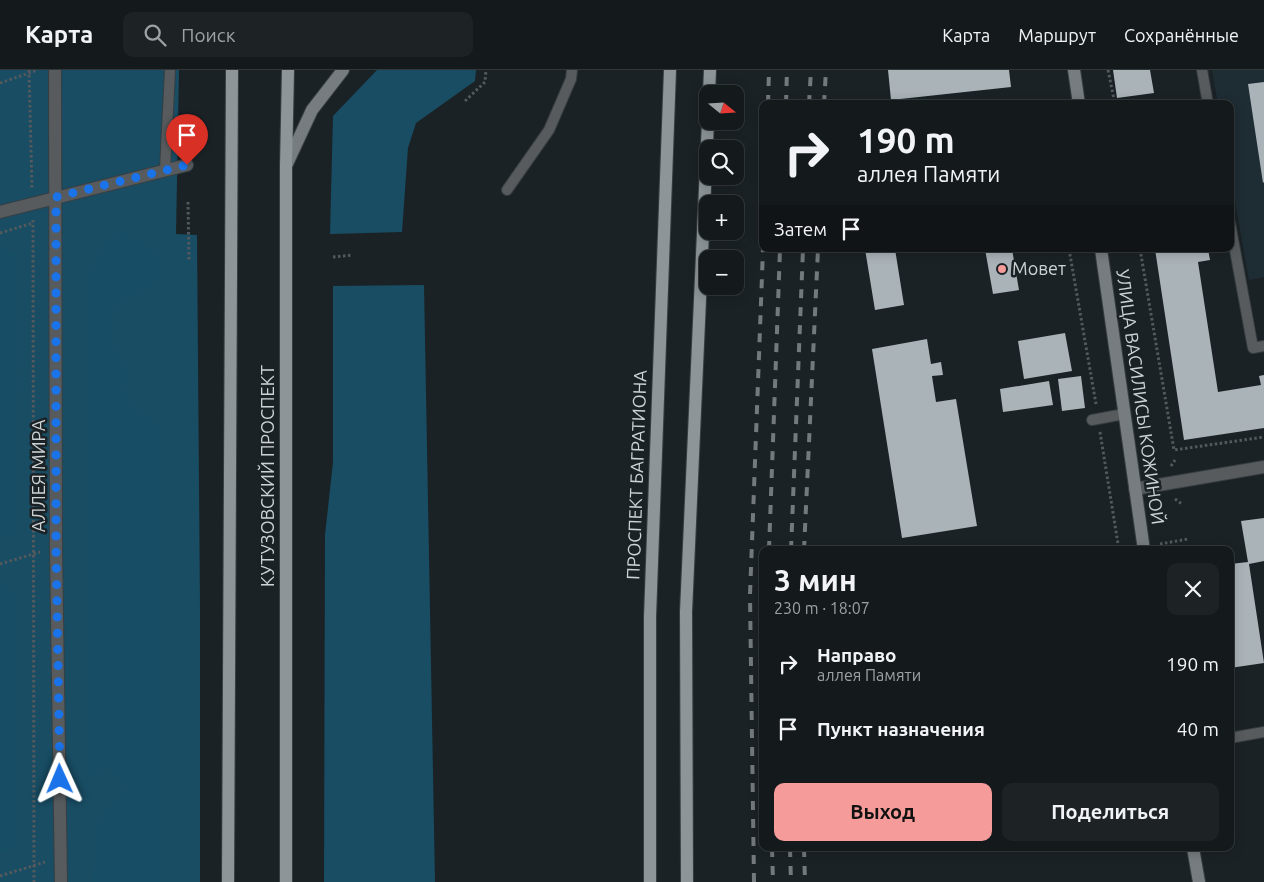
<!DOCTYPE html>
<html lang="ru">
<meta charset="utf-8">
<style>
body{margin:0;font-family:Ubuntu,sans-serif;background:#1d2325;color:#f1f3f6;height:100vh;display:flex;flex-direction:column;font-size:19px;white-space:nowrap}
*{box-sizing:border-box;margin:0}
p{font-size:16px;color:#9da1a3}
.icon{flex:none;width:28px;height:28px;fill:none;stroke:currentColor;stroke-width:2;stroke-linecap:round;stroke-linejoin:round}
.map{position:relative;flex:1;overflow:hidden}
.sheet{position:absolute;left:759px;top:476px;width:475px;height:305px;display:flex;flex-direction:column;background:#141a1c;border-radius:10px;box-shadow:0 2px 12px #0003,0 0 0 1px #33383b}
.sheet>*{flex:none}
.hud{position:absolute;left:759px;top:30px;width:475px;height:152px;border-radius:10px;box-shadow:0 2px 12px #0003,0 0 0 1px #33383b;background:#141a1c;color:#f1f3f6;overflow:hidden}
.needle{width:32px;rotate:108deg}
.buttons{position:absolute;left:699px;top:15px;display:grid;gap:10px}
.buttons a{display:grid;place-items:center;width:45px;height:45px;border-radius:10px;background:#141a1c;box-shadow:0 2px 12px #0003,0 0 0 1px #33383b;font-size:25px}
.pin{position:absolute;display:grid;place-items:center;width:42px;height:42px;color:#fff;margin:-51px -21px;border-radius:50% 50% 50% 0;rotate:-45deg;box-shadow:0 0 5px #0007}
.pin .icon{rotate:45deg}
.me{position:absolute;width:55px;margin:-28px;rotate:359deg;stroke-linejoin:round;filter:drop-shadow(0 0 4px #0008)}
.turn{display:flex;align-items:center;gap:18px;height:105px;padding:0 15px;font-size:22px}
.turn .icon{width:65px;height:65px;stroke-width:2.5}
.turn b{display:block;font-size:35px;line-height:42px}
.then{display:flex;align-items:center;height:48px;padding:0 15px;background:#0003;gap:10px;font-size:19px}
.round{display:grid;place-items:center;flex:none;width:52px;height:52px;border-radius:10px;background:#1d2325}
.summary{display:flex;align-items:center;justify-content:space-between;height:85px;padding:0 15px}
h1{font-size:30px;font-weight:600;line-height:38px}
.action{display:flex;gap:10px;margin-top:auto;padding:10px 15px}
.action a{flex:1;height:58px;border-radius:10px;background:#f59b9a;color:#111;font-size:20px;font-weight:600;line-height:58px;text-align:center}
.action a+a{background:#1d2325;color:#f1f3f6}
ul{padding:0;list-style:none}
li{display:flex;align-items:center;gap:15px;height:65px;padding:0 15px}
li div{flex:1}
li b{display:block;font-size:19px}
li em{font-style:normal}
header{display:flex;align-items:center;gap:30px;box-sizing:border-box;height:70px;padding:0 25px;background:#141a1c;border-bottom:1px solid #33383b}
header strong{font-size:24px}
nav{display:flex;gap:28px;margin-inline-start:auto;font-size:18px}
.search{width:350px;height:45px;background:#1d2325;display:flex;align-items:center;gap:12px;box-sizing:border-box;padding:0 18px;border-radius:10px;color:#9da1a3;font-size:19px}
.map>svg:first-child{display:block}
</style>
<header>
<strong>Карта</strong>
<div class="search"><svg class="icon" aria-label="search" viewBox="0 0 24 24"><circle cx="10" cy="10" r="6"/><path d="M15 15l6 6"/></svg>Поиск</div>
<nav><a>Карта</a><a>Маршрут</a><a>Сохранённые</a></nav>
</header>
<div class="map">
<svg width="1264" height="812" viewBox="0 0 1264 812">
<rect width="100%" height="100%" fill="#1b2226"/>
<path fill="#1e2c33" d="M 1212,0 L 1264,0 L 1264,207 L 1249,210 L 1230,103 L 1230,34 L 1218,34 Z"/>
<path fill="#184d64" d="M 0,0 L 179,0 L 176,164 L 197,165 L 200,538 L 200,812 L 0,812 Z
M 377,0 L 476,0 L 475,11 L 416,53 L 408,78 L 402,162 L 330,164 L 333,46 Z
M 424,215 L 435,812 L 324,812 L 325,465 L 333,392 L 333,216 Z"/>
<path fill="#174e65" d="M 121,161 L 142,170 L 161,185 L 162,209 L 142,223 L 120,233 L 111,256 L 118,279 L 129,299 L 125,323 L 140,341 L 161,357 L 160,812 L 92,812 L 94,774 L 98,751 L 126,715 L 107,698 L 88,711 L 86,206 L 102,173 Z
M 0,178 L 21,186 L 20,460 L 7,468 L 0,463 Z
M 5,514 L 18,523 L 16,777 L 3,783 L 0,782 L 0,516 Z"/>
<path fill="#aab3b8" d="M 888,0 L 1009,0 L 1011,17 L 891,30 Z
M 1113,0 L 1150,0 L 1154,23 L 1117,28 Z
M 1264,12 L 1264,112 L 1263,113 L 1248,14 Z
M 865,179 L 895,179 L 904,235 L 875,240 Z
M 985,179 L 1012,179 L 1019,220 L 993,224 Z
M 1155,179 L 1208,179 L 1210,190 L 1198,192 L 1218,322 L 1261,315 L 1259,306 L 1264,305 L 1264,358 L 1184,370 Z
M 1065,263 L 1072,301 L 1024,309 L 1018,271 Z
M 927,269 L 931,294 L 941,292 L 943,305 L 932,306 L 936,332 L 956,329 L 977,456 L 902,468 L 872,279 Z
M 1081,306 L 1085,338 L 1062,341 L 1058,309 Z
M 1049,311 L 1053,335 L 1003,342 L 1000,319 Z
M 1264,448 L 1264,491 L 1249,494 L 1264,593 L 1230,598 L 1230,494 L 1248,492 L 1241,451 Z"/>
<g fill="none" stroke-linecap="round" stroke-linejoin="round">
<defs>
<path id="lane" d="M 1202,0 L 1208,34
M 165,100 L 170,0
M 507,120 L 549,60 L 571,9 L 572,0
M 1230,153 L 1253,278 L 1264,276
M 1092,350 L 1124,344
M 1230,668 L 1264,662"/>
<path id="street" d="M 55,0 L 56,478 L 61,812
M 0,142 L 187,95
M 1135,419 L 1264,397"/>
<path id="secondary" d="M 1074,0 L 1079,34
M 286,96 L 312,40 L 343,0
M 1101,179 L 1144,480
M 1193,778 L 1199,812"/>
<path id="primary" d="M 709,24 L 710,0
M 228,812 L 232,0
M 286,812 L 286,96 L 288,0
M 650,812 L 650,547 L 670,0
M 687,812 L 686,542 L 708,51"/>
</defs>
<use href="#lane" stroke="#373e42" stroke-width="12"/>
<use href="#street" stroke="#373e42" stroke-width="14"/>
<use href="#secondary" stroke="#373e42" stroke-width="14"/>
<use href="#primary" stroke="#373e42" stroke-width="14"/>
<path stroke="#53595d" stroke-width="3" stroke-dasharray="2.5 2.5" stroke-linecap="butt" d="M 29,0 L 32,119
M 1108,0 L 1115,34
M 0,13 L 38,0
M 465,31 L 485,12 L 486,0
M 188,132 L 189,192
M 33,150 L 34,812
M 0,163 L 33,153
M 1069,179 L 1096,334
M 1140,179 L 1174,380 L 1264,367
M 333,187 L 353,185
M 1100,362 L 1119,480
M 1171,396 L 1175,390
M 1175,429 L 1182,434
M 1160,474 L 1188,469
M 1184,480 L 1190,479
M 0,494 L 40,482
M 0,806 L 45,792"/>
<use href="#lane" stroke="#575b5d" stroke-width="10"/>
<use href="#street" stroke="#575b5d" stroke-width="12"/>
<use href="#secondary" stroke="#767c7f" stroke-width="12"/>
<use href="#primary" stroke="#8d9599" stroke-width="12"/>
<path stroke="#73797d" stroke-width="4" stroke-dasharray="9 9" stroke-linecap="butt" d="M 768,34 L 769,0
M 786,34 L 787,0
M 809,34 L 811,0
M 824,34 L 826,0
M 769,480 L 780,179
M 791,480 L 803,179
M 804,480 L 818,179
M 772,778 L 773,812
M 790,778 L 791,812
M 804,778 L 805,812
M 754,812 L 750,525 L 763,179"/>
</g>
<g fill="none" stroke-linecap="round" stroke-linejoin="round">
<path stroke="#1a73e8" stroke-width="9" stroke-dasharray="0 16.2" d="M 60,709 L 56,478 L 56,127 L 187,95"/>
</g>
<circle fill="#f59b9a" stroke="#1b2226" stroke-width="2" cx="1002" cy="199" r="5"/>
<g text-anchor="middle" stroke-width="5" stroke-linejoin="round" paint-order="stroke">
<g font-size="18" fill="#cdd2d5" stroke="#1b2226" text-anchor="start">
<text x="1012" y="205">Мовет</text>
</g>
<g font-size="18" fill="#cdd2d5" stroke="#1b2226">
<text transform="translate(1140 327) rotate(82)" y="6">УЛИЦА ВАСИЛИСЫ КОЖИНОЙ</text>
<text transform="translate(637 405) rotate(-88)" y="6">ПРОСПЕКТ БАГРАТИОНА</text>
<text transform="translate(39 406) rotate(-90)" y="6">АЛЛЕЯ МИРА</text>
<text transform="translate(268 406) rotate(-90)" y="6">КУТУЗОВСКИЙ ПРОСПЕКТ</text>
</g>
</g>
</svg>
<div class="buttons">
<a><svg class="needle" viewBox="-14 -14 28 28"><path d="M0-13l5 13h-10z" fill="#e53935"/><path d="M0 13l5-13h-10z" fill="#9da1a3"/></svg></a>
<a><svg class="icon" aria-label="search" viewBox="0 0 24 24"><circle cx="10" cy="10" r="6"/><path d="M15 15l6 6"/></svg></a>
<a>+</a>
<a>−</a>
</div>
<div class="pin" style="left:187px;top:95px;background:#d93025"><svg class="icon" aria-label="arrive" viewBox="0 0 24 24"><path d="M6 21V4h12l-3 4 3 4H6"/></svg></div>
<svg class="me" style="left:60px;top:709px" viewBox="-20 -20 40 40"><path d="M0-17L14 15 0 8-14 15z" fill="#1a73e8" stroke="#fff" stroke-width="4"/></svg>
<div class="hud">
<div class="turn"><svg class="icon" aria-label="right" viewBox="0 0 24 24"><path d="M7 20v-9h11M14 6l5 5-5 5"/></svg><div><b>190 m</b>аллея Памяти</div></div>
<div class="then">Затем<svg class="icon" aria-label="arrive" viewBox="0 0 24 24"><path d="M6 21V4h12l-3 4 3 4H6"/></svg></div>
</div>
<section class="sheet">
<div class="summary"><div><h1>3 мин</h1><p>230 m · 18:07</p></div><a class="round"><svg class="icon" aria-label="close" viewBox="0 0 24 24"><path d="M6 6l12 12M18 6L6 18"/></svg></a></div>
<ul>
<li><svg class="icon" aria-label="right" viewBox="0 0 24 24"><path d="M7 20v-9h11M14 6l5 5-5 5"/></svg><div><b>Направо</b><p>аллея Памяти</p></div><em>190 m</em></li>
<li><svg class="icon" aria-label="arrive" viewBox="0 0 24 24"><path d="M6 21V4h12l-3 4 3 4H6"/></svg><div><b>Пункт назначения</b></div><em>40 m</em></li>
</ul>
<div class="action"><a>Выход</a><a>Поделиться</a></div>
</section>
</div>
